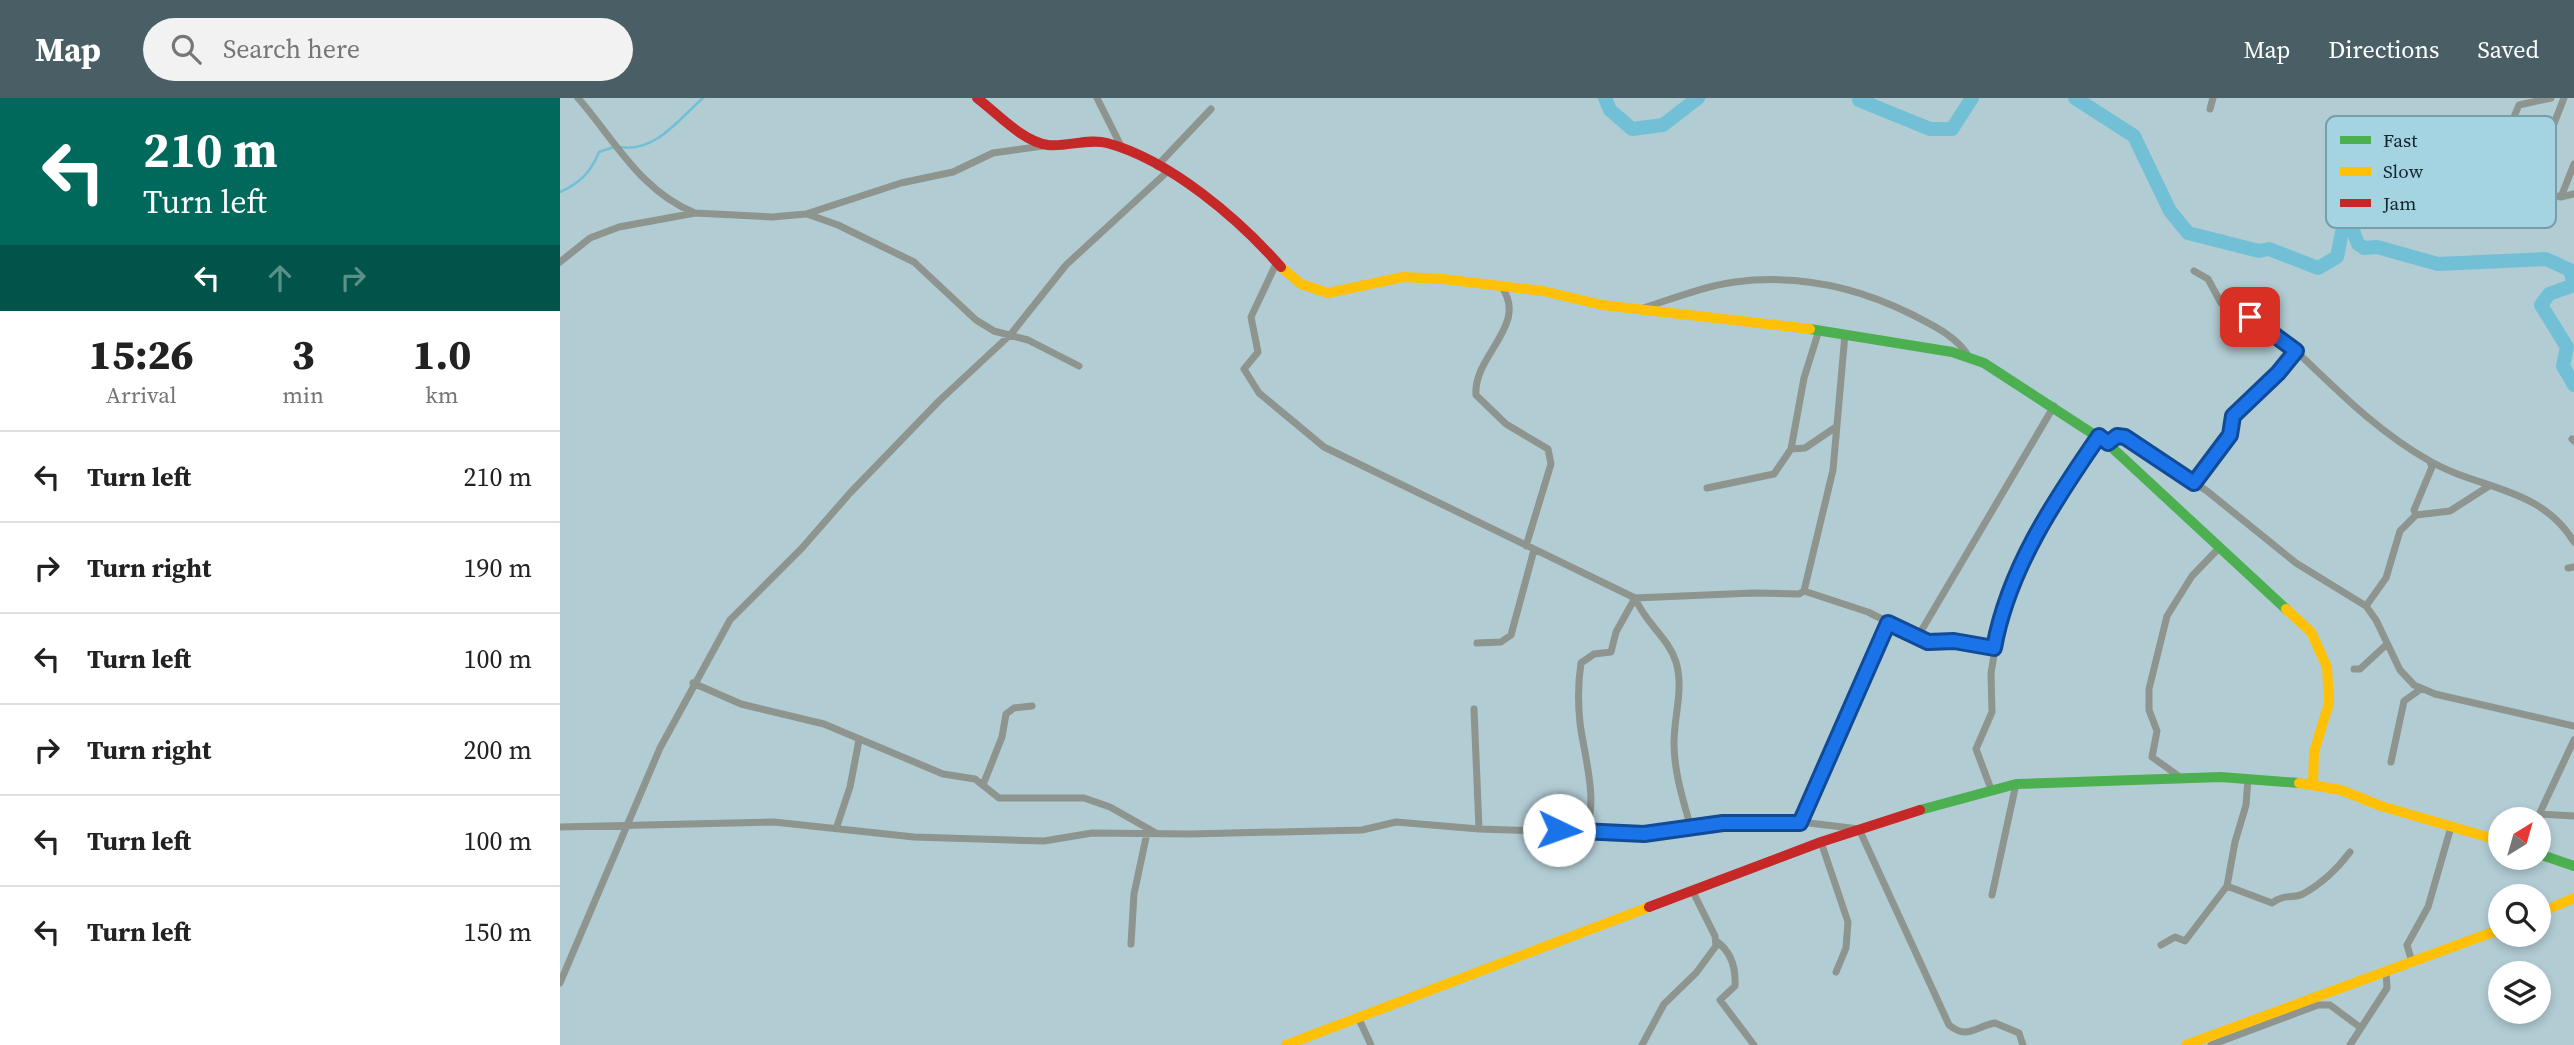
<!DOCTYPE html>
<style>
body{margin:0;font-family:"Source Serif 4",serif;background:#f2f2f2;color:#222;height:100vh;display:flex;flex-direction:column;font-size:26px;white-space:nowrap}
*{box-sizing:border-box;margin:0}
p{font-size:23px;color:#767676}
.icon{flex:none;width:38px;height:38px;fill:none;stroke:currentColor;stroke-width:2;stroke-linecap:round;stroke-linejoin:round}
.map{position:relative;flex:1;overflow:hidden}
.panel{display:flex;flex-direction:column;background:#fff;width:560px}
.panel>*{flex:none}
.hud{background:#00695c;color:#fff;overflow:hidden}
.needle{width:46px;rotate:37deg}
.controls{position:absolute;left:1928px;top:709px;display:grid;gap:14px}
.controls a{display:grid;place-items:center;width:63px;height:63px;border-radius:50%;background:#fff;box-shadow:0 4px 10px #0003;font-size:35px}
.pin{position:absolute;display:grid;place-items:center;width:60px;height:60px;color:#fff;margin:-30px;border-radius:14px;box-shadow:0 4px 10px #0006}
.me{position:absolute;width:77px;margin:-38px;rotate:93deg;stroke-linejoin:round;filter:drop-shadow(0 0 5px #0008)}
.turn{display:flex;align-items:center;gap:24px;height:147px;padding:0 28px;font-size:32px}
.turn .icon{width:91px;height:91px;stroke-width:2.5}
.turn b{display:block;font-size:49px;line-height:60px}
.lanes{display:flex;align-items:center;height:66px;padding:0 28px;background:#0003;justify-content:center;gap:35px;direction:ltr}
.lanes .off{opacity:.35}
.eta{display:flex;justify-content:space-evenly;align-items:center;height:119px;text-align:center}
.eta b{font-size:42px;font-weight:800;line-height:49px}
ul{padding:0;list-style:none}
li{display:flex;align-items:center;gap:21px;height:91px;padding:0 28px;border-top:2px solid #e0e0e0}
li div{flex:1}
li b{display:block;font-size:26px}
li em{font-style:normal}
header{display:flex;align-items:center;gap:42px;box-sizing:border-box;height:98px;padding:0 35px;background:#495f65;color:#fff}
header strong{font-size:33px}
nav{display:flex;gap:38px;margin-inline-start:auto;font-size:24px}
.search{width:490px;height:63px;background:#f2f2f2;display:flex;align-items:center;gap:18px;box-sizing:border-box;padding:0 24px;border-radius:38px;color:#767676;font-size:26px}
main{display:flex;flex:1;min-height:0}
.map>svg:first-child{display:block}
</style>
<header>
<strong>Map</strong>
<div class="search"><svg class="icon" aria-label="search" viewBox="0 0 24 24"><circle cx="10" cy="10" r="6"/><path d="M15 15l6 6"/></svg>Search here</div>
<nav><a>Map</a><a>Directions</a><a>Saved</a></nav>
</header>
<main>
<section class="panel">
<div class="hud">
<div class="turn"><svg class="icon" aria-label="left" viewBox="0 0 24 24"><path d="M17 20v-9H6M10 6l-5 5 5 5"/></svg><div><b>210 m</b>Turn left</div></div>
<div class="lanes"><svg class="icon" aria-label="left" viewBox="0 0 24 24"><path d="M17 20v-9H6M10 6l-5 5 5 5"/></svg><svg class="icon off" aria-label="ahead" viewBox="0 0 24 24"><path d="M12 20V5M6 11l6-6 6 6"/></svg><svg class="icon off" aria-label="right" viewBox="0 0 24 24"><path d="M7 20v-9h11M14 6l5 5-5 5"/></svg></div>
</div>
<div class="eta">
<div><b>15:26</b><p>Arrival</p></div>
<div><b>3</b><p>min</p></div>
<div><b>1.0</b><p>km</p></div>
</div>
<ul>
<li><svg class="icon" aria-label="left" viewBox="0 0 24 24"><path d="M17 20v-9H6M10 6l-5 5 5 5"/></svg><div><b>Turn left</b></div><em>210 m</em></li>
<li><svg class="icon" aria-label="right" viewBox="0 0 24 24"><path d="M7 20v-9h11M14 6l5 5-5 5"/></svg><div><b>Turn right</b></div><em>190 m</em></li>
<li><svg class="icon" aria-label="left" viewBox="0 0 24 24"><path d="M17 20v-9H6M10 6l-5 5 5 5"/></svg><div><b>Turn left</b></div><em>100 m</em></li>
<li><svg class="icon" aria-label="right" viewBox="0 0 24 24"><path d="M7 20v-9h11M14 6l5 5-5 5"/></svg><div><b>Turn right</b></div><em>200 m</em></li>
<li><svg class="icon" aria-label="left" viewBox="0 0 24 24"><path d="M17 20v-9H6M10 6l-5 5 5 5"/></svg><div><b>Turn left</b></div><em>100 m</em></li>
<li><svg class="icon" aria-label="left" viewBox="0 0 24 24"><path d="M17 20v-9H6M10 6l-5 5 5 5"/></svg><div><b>Turn left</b></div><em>150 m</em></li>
</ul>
</section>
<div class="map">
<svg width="2014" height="947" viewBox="0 0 2014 947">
<rect width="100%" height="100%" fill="#b2ccd4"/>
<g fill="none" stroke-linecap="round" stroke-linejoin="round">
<path stroke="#72c0d6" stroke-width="2.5" d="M 60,49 C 95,55 119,21 143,0
M 0,94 C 20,85 31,74 39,54 L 54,49"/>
<path stroke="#72c0d6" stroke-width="14" d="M 1045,0 L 1050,12 L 1072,31 L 1103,27 L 1138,0
M 1300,0 L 1299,2 L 1370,31 L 1392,31 L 1412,0
M 1515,0 L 1574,38 L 1610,113 L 1628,135 L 1699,153 L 1709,151 L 1758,170 L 1777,159 L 1782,134 L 1786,131 L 1793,132 L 1798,146 L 1804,150 L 1817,149 L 1878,166 L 1986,161 L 2010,172 L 2014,187 L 1989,196 L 1981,207 L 2007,249 L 2003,268 L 2014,287"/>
<path stroke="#8e948e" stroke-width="7" d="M 18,0 C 54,41 81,94 135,115
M 537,0 L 561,48
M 1991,0 L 1959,7 L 1948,33 L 1944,81 L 1947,87 L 1960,94 L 1968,92 L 2001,99 L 2014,96
M 1650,11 L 1653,0
M 597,68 L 651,11
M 1968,92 L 2004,0
M 2001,99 L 2014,66
M 247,116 L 278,127 L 354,164 L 416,222 L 434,233 L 468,242 L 519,268
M 0,164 L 30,140 L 59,129 L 135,115 L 212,119 L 246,116 L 341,85 L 393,74 L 433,55 L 483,48
M 716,166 L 691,219 L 698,254 L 684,271 L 699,295 L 764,349 L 1075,500 L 1193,495 L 1239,496 L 1244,493 L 1273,372 L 1285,236
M 1634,173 L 1648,181 L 1661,205 L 1677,215 L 1690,219 L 1736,253
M 941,188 C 970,227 913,257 916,297 L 946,326 L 988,351 L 991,366 L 966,448
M 1083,210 C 1112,201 1144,188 1175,184 C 1237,176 1295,188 1351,216 C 1372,227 1397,238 1409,259
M 2012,341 L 2014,343
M 1547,345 L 1557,338 L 1565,339 L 1647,393 L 1736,465 L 1806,508 L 1816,522 L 1840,572 L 1854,587 L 1875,596 L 2014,628
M 1231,351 L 1244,280 L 1259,232
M 1870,364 L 1872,369 L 1854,412 L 1856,417 L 1890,413 L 1929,388
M 1634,385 L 1670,337 L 1673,318 L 1718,276 L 1736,253 C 1777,292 1818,334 1868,362 C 1919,392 1980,388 2014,444
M 1147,390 L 1214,376 L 1231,351 L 1245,350 L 1276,329
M 2008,470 L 2014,469
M 1244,493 L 1308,514 L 1368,544 L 1394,543 L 1434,550
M 1075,500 C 1085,525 1108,539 1116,564 C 1124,591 1114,617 1114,645 C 1114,674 1123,702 1131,730
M 1806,508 L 1826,480 L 1840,433 L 1856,417
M 1357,540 L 1494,308
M 917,545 L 941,544 L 951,537 L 974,452
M 1794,571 L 1800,571 L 1826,547
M 133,585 L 181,606 L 264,626 L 383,676 L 415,681 L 439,700 L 524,700 L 550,709 L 596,735
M 914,611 L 919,731
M 1831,664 L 1844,603 L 1861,591
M 1620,679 L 1592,659 L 1597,633 L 1589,612 L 1589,591 L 1607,518 L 1632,478 L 1660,449
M 423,687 L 442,639 L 446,616 L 454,610 L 472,608
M 1431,691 L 1416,651 L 1432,614 L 1431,575 L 1441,517 L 1474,439 L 1497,398 L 1539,338
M 1980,716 L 2014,718
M 1977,721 L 2014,642
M 1240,725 L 1328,525
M 277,728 L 290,689 L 299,642
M 0,729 L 214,724 L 354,739 L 484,743 L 532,735 L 631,736 L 802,732 L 836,724 L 919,731 L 1084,736 L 1163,725 L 1249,725 L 1299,731 L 1389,927 C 1408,942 1414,929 1435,925 L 1459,935 L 1463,947
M 1023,733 C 1041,711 1023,652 1020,625 C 1018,606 1018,584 1021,565 L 1034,556 L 1051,554 L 1056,534 L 1075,500
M 1261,744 L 1288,824 L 1286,850 L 1276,874
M 1667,788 L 1712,805 C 1726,795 1733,801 1743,796 C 1761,786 1778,770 1790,754
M 1432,797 L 1456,686
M 1156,843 C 1172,854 1176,870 1175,888 L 1160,902 L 1194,947
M 571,846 L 574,796 L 587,735
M 1601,847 L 1615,839 L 1625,843 L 1667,788 L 1675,744 L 1686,707 L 1688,680
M 1852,864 L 1847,847 L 1868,809 L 1891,729
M 0,885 L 100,650 L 170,522 L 242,450 L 290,395 L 379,303 L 451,236 L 506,167 L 607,74
M 798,919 L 811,947
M 1082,947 L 1104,906 L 1136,875 L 1156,848 L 1155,838 L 1133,794
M 1651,947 L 1758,907 L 1770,907 L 1801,930
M 1790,947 L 1827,890 L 1826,873"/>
<path stroke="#4caf50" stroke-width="10" d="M 1250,231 L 1392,254 L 1424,265 L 1547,345 L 1726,511
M 1360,712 L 1456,686 L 1661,679 L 1739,685
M 1979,756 L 2014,768"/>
<path stroke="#ffc107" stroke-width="10" d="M 721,169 L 741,186 L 768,195 L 843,179 L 883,181 L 983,193 L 1042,207 L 1250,231
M 1726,511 L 1751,534 L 1767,569 L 1769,605 L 1754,654 L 1753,687
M 1739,685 L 1781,692 L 1821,708 L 1941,743
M 1979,815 L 2014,800
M 726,947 L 1089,809
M 1626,947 L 1941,831"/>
<path stroke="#c62828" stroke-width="10" d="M 417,0 C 437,15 463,44 488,47 C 507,49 529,40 547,45 C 610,62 679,121 721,169
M 1089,809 L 1261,744 L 1360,712"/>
</g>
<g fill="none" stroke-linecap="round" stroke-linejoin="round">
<defs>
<path id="route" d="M 999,732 L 1084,736 L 1163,725 L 1240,725 L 1328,525 L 1368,544 L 1394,543 L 1434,550 C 1448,472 1494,403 1539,338 L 1548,345 L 1557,338 L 1565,339 L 1634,385 L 1670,337 L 1673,318 L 1718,275 L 1736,253 L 1690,219"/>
</defs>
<use href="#route" stroke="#114b97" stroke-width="18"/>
<use href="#route" stroke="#1a73e8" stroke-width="12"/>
</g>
<rect x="1766" y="18" width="230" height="112" rx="10" fill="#a4d3e2" stroke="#789eaa" stroke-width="2"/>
<rect x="1780" y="38" width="31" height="8" fill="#4caf50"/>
<rect x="1780" y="69" width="31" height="9" fill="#ffc107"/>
<rect x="1780" y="101" width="31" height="8" fill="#c62828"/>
<g font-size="19" fill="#112429">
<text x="1823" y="49">Fast</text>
<text x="1823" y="80">Slow</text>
<text x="1823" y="112">Jam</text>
</g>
</svg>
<div class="controls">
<a><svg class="needle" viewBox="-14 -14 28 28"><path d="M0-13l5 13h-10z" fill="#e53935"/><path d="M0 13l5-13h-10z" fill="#767676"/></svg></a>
<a><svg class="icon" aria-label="search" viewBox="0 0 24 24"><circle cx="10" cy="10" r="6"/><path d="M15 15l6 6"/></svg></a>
<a><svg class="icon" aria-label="layers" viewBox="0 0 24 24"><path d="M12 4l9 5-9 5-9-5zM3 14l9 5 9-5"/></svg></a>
</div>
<div class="pin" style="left:1690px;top:219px;background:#d93025"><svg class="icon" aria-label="arrive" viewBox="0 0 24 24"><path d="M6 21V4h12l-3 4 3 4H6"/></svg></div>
<svg class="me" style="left:999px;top:732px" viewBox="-20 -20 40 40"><circle r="19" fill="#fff"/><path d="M0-13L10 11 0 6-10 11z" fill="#1a73e8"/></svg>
</div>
</main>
